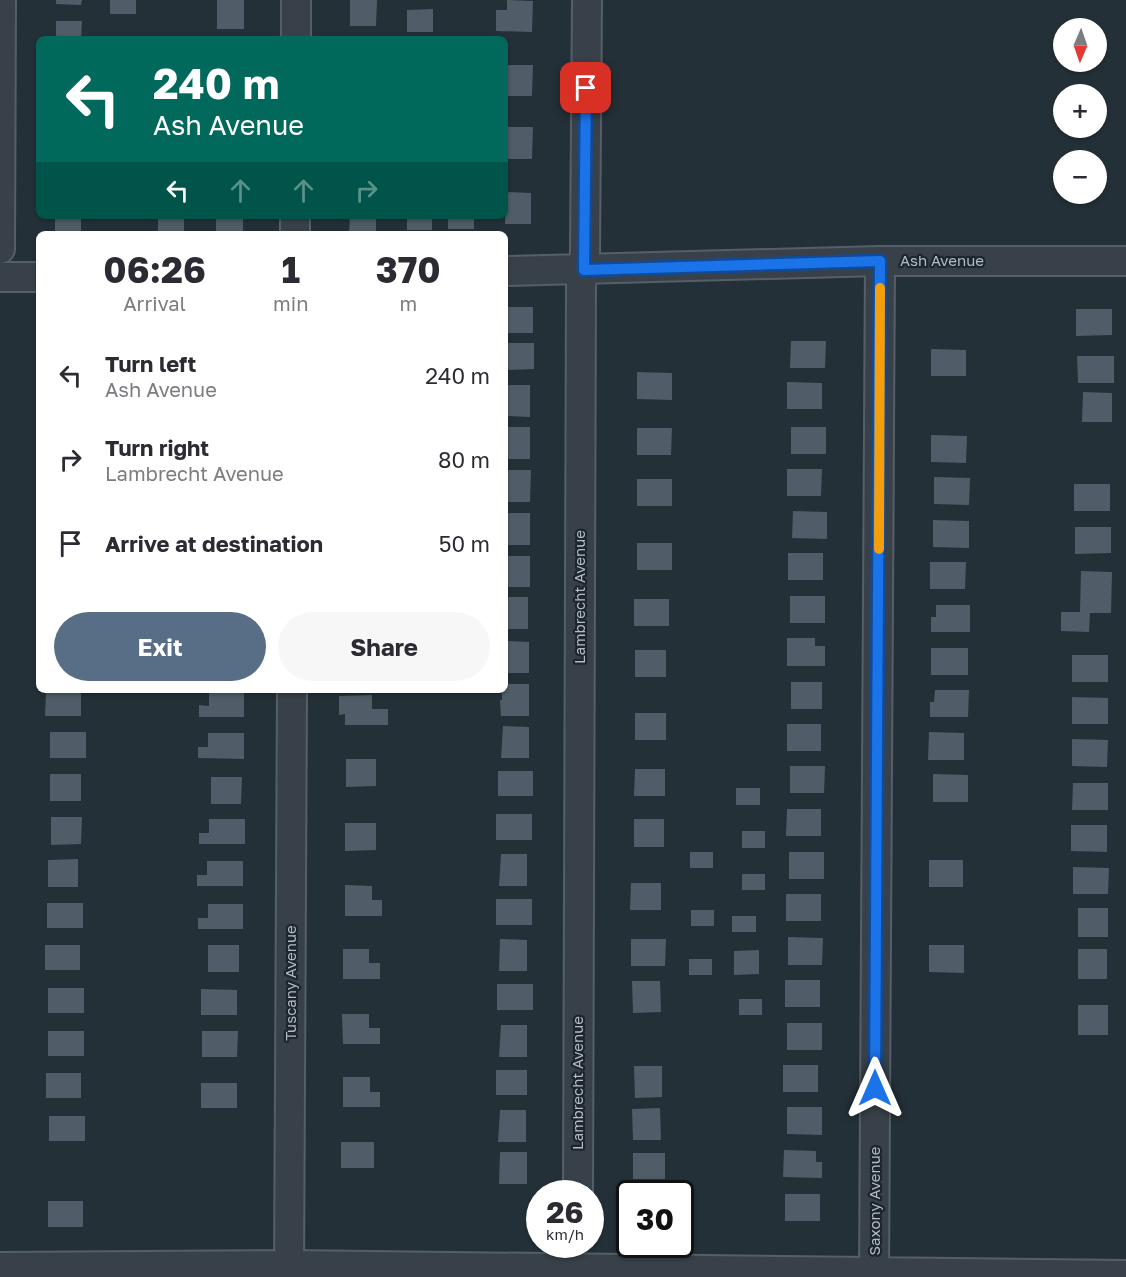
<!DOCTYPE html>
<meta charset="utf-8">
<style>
body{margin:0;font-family:"Golos Text",sans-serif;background:#f7f7f7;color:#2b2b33;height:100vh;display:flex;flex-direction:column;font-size:22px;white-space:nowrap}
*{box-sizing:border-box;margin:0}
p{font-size:20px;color:#7c7c81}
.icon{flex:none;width:33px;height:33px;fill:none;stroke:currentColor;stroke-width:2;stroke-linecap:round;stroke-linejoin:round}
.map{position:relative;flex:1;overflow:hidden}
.details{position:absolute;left:36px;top:231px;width:472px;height:462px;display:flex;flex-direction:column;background:#fff;border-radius:9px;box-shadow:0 2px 4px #0004}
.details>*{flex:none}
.guide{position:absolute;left:36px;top:36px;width:472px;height:183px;border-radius:9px;box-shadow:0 2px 4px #0004;background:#00695c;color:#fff;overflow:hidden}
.needle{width:39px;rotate:182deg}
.buttons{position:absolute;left:1053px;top:18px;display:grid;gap:12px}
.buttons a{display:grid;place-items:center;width:54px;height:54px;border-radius:50%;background:#fff;box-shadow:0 2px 4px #0004;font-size:30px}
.speed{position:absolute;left:526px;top:1180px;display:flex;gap:12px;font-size:30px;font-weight:700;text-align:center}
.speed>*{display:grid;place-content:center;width:78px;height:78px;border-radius:50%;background:#fff;box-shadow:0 2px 4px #0004;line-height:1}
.speed small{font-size:15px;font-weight:400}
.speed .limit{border:3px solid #111;border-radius:9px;background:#fff;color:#111}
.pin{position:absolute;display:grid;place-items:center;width:51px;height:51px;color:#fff;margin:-26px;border-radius:12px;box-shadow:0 3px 9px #0006}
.me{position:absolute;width:66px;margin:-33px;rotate:0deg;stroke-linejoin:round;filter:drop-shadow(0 0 4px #0008)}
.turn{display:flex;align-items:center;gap:21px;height:126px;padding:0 18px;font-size:27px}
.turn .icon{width:78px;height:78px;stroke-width:2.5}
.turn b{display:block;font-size:42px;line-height:51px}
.lanes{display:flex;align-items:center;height:57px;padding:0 18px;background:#0003;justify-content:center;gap:30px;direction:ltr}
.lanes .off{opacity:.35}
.eta{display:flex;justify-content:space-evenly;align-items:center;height:102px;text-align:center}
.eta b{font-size:36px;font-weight:700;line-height:42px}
.action{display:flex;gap:12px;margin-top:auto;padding:12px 18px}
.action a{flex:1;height:69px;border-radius:36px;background:#586e87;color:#fff;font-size:24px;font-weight:700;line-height:69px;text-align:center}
.action a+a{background:#f7f7f7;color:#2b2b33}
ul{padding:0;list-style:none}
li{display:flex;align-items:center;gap:18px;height:84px;padding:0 18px}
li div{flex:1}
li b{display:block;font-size:22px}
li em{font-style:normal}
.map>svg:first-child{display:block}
</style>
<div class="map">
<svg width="1126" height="1277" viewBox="0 0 1126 1277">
<rect width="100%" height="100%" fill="#243038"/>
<path fill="#505c67" d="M 56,0 L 82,0 L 81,5 L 56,4 Z
M 110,0 L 136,0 L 136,14 L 110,14 Z
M 217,0 L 244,0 L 244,29 L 217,29 Z
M 350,0 L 377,0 L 376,26 L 350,26 Z
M 507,0 L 533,1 L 532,32 L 496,31 L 496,10 L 507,10 Z
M 433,9 L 433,32 L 407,32 L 407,10 Z
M 56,21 L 82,21 L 81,39 L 56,39 Z
M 507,65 L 533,65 L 532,96 L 507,96 Z
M 506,127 L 533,127 L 532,159 L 506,159 Z
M 506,192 L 531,193 L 531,224 L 505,224 Z
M 55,216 L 81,216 L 81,234 L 55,234 Z
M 158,216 L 184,216 L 184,232 L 158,233 Z
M 216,216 L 243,216 L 243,234 L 216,234 Z
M 350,216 L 376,216 L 376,234 L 349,234 Z
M 407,216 L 432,216 L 432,230 L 407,230 Z
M 448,216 L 474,216 L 474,229 L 448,229 Z
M 506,307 L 533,307 L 533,333 L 506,333 Z
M 1076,309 L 1112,309 L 1112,335 L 1076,336 Z
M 791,341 L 826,341 L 825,368 L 790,368 Z
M 506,343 L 534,343 L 534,369 L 506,370 Z
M 931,349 L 966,350 L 966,376 L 931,376 Z
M 1077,356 L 1114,356 L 1114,383 L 1078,383 Z
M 637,372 L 672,373 L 672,400 L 637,399 Z
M 787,382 L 822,383 L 822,409 L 787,409 Z
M 506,385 L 530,385 L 530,417 L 506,416 Z
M 1083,392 L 1112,393 L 1112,422 L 1082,422 Z
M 506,427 L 530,427 L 530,459 L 506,459 Z
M 791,427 L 826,427 L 826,454 L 791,454 Z
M 637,428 L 672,428 L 671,455 L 637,455 Z
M 931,435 L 967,436 L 966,463 L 931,462 Z
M 787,469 L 822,469 L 821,496 L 787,496 Z
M 506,470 L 531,470 L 530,502 L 506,502 Z
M 934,477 L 970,478 L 969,505 L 934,504 Z
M 637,479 L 672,479 L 672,506 L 637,506 Z
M 1074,484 L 1110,484 L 1110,511 L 1074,511 Z
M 793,511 L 827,512 L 827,539 L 792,538 Z
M 506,513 L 530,513 L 530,545 L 506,545 Z
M 933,520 L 969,521 L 969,548 L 933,547 Z
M 1075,527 L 1111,527 L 1111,553 L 1075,554 Z
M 637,543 L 672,543 L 672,570 L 637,570 Z
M 788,553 L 823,553 L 823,580 L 788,580 Z
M 506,556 L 530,556 L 530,587 L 506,587 Z
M 930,562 L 966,562 L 965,589 L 930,589 Z
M 1081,571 L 1112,572 L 1111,613 L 1090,613 L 1089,632 L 1061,631 L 1061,612 L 1080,612 Z
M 790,596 L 825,596 L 825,623 L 790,623 Z
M 506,597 L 528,597 L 528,629 L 506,629 Z
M 634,599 L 669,599 L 669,626 L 634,626 Z
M 936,605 L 970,605 L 970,632 L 931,632 L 931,617 L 936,617 Z
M 787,638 L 815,638 L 815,646 L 825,646 L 825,666 L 787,666 Z
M 506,641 L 529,642 L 529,673 L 506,673 Z
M 931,648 L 968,648 L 968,675 L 931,675 Z
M 635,650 L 666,650 L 666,677 L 635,677 Z
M 1072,655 L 1108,655 L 1108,682 L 1072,682 Z
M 791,682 L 822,682 L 822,709 L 791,709 Z
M 506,684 L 529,684 L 529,716 L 501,716 L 500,700 L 502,700 L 502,690 L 506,690 Z
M 935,690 L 969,690 L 968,717 L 930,717 L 930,702 L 934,702 Z
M 46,691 L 81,691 L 81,716 L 45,716 Z
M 209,691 L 244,692 L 244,717 L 199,717 L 199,705 L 209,706 Z
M 372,695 L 372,709 L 388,709 L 388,725 L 345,725 L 345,714 L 339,715 L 339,696 Z
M 1072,697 L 1108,698 L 1108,724 L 1072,724 Z
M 635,713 L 666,713 L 666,740 L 635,740 Z
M 787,724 L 821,724 L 821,751 L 787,751 Z
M 503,726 L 529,727 L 529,758 L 501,758 Z
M 50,732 L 86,732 L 86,758 L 50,758 Z
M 929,732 L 964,733 L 964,760 L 928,760 Z
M 208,733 L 244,733 L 244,759 L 198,758 L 198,747 L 208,747 Z
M 1072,739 L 1108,740 L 1107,767 L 1072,766 Z
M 346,759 L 376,759 L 376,786 L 346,787 Z
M 790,766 L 825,766 L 824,793 L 790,793 Z
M 635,769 L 665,769 L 665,796 L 634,796 Z
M 498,771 L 533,771 L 533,796 L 498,796 Z
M 50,774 L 81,774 L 81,801 L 50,801 Z
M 933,774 L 968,775 L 968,802 L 933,802 Z
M 211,777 L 242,777 L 241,804 L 211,804 Z
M 1073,783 L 1108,783 L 1108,810 L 1072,810 Z
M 736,788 L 760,788 L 760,805 L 736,805 Z
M 787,809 L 821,809 L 821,836 L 786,836 Z
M 496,814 L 532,814 L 532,840 L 496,840 Z
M 51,817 L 82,817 L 81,844 L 51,845 Z
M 209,819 L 245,819 L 245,844 L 199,844 L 199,833 L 209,833 Z
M 634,819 L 664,819 L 664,847 L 634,847 Z
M 345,823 L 376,823 L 376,850 L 345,851 Z
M 1071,825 L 1107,825 L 1107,852 L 1071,851 Z
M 742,831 L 765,831 L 765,848 L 742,848 Z
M 690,852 L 713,852 L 713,868 L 690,868 Z
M 789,852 L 824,852 L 824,879 L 789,879 Z
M 501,854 L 527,854 L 527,886 L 499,886 Z
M 78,859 L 78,887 L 48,887 L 48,860 Z
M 929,860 L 963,860 L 963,887 L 929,887 Z
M 207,861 L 243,861 L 243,886 L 197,886 L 197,875 L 207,875 Z
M 1073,867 L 1109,868 L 1108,894 L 1073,894 Z
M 742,874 L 765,874 L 765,890 L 742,890 Z
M 631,883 L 661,883 L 661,910 L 630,910 Z
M 345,885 L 372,886 L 372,900 L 382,900 L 382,916 L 345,916 Z
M 786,894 L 821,894 L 821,921 L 786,921 Z
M 496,899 L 532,899 L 532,925 L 496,925 Z
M 47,903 L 83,903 L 83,928 L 47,928 Z
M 208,904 L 243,904 L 243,929 L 198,929 L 198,918 L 208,918 Z
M 1078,908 L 1108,908 L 1108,937 L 1078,937 Z
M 691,910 L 714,910 L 714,926 L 691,926 Z
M 732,916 L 756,916 L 756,932 L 732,932 Z
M 788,937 L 823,938 L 822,965 L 788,965 Z
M 500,939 L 527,940 L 527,971 L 499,971 Z
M 631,939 L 666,939 L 665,966 L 631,966 Z
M 45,945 L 80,945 L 80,970 L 45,970 Z
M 208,945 L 239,945 L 239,972 L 208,972 Z
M 929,945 L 964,945 L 964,973 L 929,972 Z
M 343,949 L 369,949 L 369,963 L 380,963 L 380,979 L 343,979 Z
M 1078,949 L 1107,949 L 1107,979 L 1078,979 Z
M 759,950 L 759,974 L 734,975 L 734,951 Z
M 689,959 L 712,959 L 712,975 L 689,975 Z
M 785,980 L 820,980 L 820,1007 L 785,1007 Z
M 632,981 L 660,981 L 661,1012 L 633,1013 Z
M 497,984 L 533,984 L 533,1010 L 497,1010 Z
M 48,988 L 84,988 L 84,1013 L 48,1013 Z
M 201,989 L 237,990 L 237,1015 L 201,1015 Z
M 739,999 L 762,999 L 762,1015 L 739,1015 Z
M 1078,1005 L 1108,1005 L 1108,1035 L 1078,1035 Z
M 342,1014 L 369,1014 L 369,1028 L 380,1028 L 380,1044 L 343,1044 Z
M 787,1023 L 822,1023 L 822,1050 L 787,1050 Z
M 501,1025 L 527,1025 L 527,1057 L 499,1057 Z
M 48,1031 L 84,1031 L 84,1056 L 48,1056 Z
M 202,1031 L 238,1031 L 237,1057 L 202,1057 Z
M 783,1065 L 818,1065 L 818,1092 L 783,1092 Z
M 634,1066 L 662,1066 L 662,1097 L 635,1098 Z
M 496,1070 L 527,1070 L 527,1095 L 496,1095 Z
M 46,1073 L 81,1073 L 81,1098 L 46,1098 Z
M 343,1077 L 370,1077 L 370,1092 L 380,1092 L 380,1107 L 343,1107 Z
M 201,1083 L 237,1083 L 237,1108 L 201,1108 Z
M 787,1107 L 822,1107 L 822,1135 L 787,1134 Z
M 660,1108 L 661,1140 L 633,1140 L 632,1109 Z
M 500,1110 L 526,1110 L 526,1142 L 498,1142 Z
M 49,1116 L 85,1116 L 85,1141 L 49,1141 Z
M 341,1142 L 374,1142 L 374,1168 L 341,1168 Z
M 784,1150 L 816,1151 L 816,1162 L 822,1162 L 822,1178 L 783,1177 Z
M 500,1152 L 527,1152 L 527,1184 L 499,1184 Z
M 633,1153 L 665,1153 L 665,1179 L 633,1179 Z
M 785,1194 L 820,1194 L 820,1221 L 785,1221 Z
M 48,1201 L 83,1201 L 83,1227 L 48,1227 Z"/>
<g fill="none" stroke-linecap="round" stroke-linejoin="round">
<defs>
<path id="minor" d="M 296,39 L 296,0
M 295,234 L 295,216
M 0,249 L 1,0
M 506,271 L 880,261 L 1126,261
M 0,277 L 39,277
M 578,1194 L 581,286 L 585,252 L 587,0
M 0,1267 L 289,1265 L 1126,1275
M 289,1277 L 292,690
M 874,1277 L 880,261"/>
</defs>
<use href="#minor" stroke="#565f67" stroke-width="32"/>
<use href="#minor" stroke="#384149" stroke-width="28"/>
</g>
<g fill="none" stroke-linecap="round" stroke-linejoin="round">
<defs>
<path id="route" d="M 586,88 L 584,270 L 880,261 L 875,1088"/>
</defs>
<use href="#route" stroke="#114b97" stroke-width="15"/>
<use href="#route" stroke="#1a73e8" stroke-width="10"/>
<path stroke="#f59e0b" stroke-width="10" d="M 879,549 L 880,288"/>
</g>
<g text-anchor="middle" stroke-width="4.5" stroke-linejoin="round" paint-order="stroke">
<g font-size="15" fill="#b3bcc5" stroke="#1d262e">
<text x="942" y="266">Ash Avenue</text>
<text transform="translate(580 597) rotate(-90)" y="5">Lambrecht Avenue</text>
<text transform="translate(291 983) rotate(-90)" y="5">Tuscany Avenue</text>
<text transform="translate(578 1083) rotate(-90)" y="5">Lambrecht Avenue</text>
<text transform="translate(875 1201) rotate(-90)" y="5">Saxony Avenue</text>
</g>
</g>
</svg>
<div class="buttons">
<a><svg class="needle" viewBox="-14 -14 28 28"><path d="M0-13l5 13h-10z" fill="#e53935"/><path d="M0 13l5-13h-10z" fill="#7c7c81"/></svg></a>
<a>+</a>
<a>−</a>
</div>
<div class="speed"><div>26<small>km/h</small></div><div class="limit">30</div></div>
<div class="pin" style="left:586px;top:88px;background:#d93025"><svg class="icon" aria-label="arrive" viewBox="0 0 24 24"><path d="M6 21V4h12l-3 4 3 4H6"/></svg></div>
<svg class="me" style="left:875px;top:1088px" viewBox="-20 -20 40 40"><path d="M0-17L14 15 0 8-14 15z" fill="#1a73e8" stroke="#fff" stroke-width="4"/></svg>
<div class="guide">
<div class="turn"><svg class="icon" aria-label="left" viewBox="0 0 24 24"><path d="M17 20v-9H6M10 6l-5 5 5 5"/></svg><div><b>240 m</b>Ash Avenue</div></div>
<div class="lanes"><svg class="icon" aria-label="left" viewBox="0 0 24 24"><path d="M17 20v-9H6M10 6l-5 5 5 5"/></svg><svg class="icon off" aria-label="ahead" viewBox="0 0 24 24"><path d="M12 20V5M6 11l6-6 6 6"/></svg><svg class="icon off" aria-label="ahead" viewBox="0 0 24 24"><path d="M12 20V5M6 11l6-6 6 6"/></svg><svg class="icon off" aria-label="right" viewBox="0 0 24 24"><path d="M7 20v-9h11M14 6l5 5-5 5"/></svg></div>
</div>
<section class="details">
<div class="eta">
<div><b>06:26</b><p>Arrival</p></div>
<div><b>1</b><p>min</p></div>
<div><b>370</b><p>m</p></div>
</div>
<ul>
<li><svg class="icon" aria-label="left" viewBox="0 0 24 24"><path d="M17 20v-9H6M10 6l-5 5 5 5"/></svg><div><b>Turn left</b><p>Ash Avenue</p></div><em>240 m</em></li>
<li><svg class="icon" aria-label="right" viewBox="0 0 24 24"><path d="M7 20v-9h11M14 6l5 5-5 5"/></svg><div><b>Turn right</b><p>Lambrecht Avenue</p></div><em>80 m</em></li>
<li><svg class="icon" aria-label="arrive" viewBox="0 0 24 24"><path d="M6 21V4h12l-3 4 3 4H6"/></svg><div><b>Arrive at destination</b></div><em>50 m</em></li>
</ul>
<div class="action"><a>Exit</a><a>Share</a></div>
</section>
</div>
